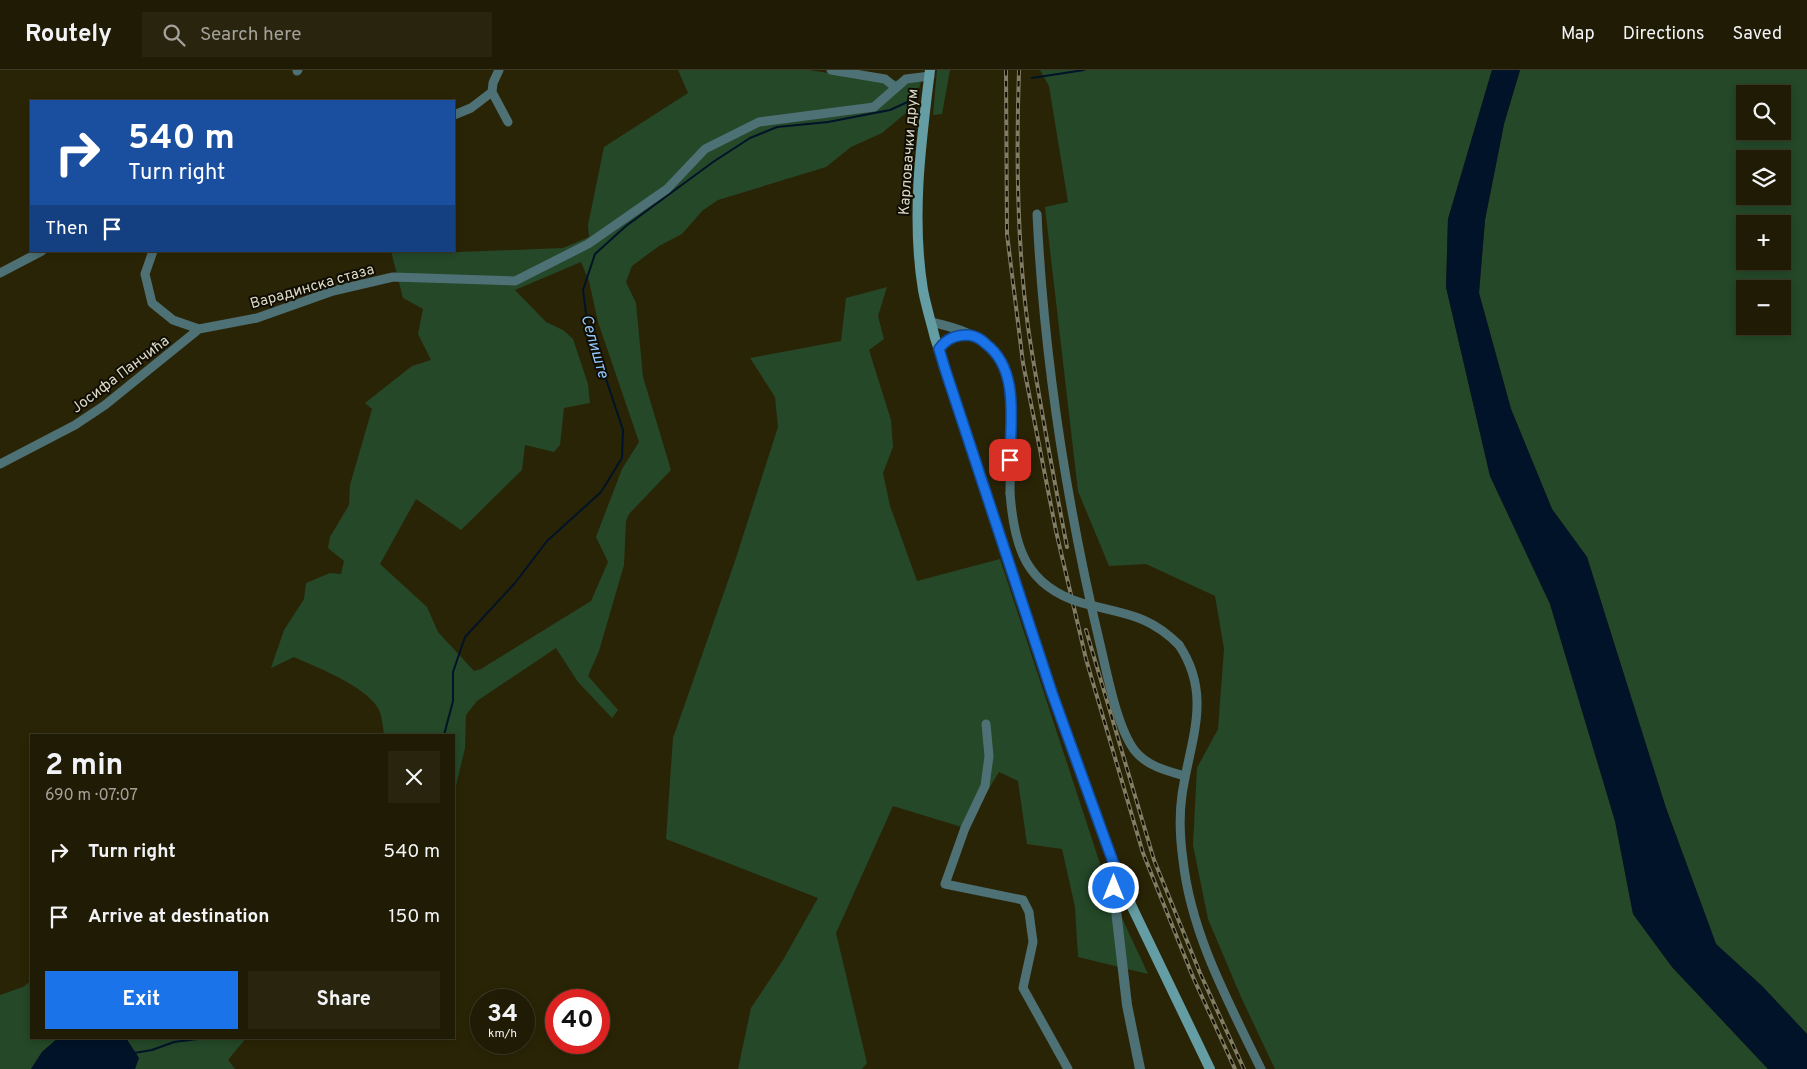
<!DOCTYPE html>
<meta charset="utf-8">
<style>
body{margin:0;font-family:Overpass,sans-serif;background:#28240e;color:#f1f3f6;height:100vh;display:flex;flex-direction:column;font-size:19px;white-space:nowrap}
*{box-sizing:border-box;margin:0}
p{font-size:16px;color:#a2a19a}
.icon{flex:none;width:28px;height:28px;fill:none;stroke:currentColor;stroke-width:2;stroke-linecap:round;stroke-linejoin:round}
.map{position:relative;flex:1;overflow:hidden}
.drawer{position:absolute;left:30px;top:664px;width:425px;height:305px;display:flex;flex-direction:column;background:#201b04;border-radius:0px;box-shadow:0 2px 8px #0003,0 0 0 1px #3d3926}
.drawer>*{flex:none}
.guide{position:absolute;left:30px;top:30px;width:425px;height:152px;border-radius:0px;box-shadow:0 2px 8px #0003,0 0 0 1px #3d3926;background:#1a4fa0;color:#fff;overflow:hidden}
.controls{position:absolute;left:1736px;top:15px;display:grid;gap:10px}
.controls a{display:grid;place-items:center;width:55px;height:55px;border-radius:0px;background:#201b04;box-shadow:0 2px 8px #0003,0 0 0 1px #3d3926;font-size:25px}
.speed{position:absolute;left:470px;top:919px;display:flex;gap:10px;font-size:25px;font-weight:700;text-align:center}
.speed>*{display:grid;place-content:center;width:65px;height:65px;border-radius:50%;background:#201b04;box-shadow:0 2px 8px #0003,0 0 0 1px #3d3926;line-height:1}
.speed small{font-size:12px;font-weight:400}
.speed .limit{border:8px solid #d22;background:#fff;color:#111}
.pin{position:absolute;display:grid;place-items:center;width:42px;height:42px;color:#fff;margin:-21px;border-radius:10px;box-shadow:0 2px 8px #0006}
.me{position:absolute;width:55px;margin:-28px;rotate:0deg;stroke-linejoin:round;filter:drop-shadow(0 0 4px #0008)}
.turn{display:flex;align-items:center;gap:18px;height:105px;padding:0 15px;font-size:22px}
.turn .icon{width:65px;height:65px;stroke-width:2.5}
.turn b{display:block;font-size:35px;line-height:42px}
.then{display:flex;align-items:center;height:48px;padding:0 15px;background:#0003;gap:10px;font-size:19px}
.round{display:grid;place-items:center;flex:none;width:52px;height:52px;border-radius:0px;background:#28240e}
.overview{display:flex;align-items:center;justify-content:space-between;height:85px;padding:0 15px}
h1{font-size:30px;font-weight:700;line-height:38px}
.button{display:flex;gap:10px;margin-top:auto;padding:10px 15px}
.button a{flex:1;height:58px;border-radius:0px;background:#1a73e8;color:#fff;font-size:20px;font-weight:700;line-height:58px;text-align:center}
.button a+a{background:#28240e;color:#f1f3f6}
ul{padding:0;list-style:none}
li{display:flex;align-items:center;gap:15px;height:65px;padding:0 15px}
li div{flex:1}
li b{display:block;font-size:19px}
li em{font-style:normal}
header{display:flex;align-items:center;gap:30px;box-sizing:border-box;height:70px;padding:0 25px;background:#201b04;border-bottom:1px solid #3d3926}
header strong{font-size:24px}
nav{display:flex;gap:28px;margin-inline-start:auto;font-size:18px}
.search{width:350px;height:45px;background:#28240e;display:flex;align-items:center;gap:12px;box-sizing:border-box;padding:0 18px;border-radius:0px;color:#a2a19a;font-size:19px}
.map>svg:first-child{display:block}
</style>
<header>
<strong>Routely</strong>
<div class="search"><svg class="icon" aria-label="search" viewBox="0 0 24 24"><circle cx="10" cy="10" r="6"/><path d="M15 15l6 6"/></svg>Search here</div>
<nav><a>Map</a><a>Directions</a><a>Saved</a></nav>
</header>
<div class="map">
<svg width="1807" height="999" viewBox="0 0 1807 999">
<rect width="100%" height="100%" fill="#2a2406"/>
<path fill="#254829" fill-rule="evenodd" d="M 678,0 L 809,0 L 861,8 L 921,12 L 913,37 L 882,63 L 851,77 L 826,97 L 718,130 L 702,141 L 682,164 L 659,176 L 632,196 L 626,212 L 636,233 L 643,307 L 671,400 L 629,444 L 626,451 L 624,495 L 599,581 L 588,606 L 618,640 L 612,648 L 578,612 L 556,578 L 477,631 L 466,645 L 465,678 L 454,724 L 454,665 L 384,665 C 383,657 382,645 378,638 C 364,615 318,598 294,587 L 271,598 L 284,560 L 304,529 L 306,513 L 330,503 L 341,504 L 344,491 L 328,478 L 330,467 L 349,435 L 350,415 L 372,339 L 365,333 L 412,296 L 431,290 L 418,264 L 423,239 L 403,228 L 391,181 L 435,183 L 563,178 L 589,167 L 588,155 L 604,77 L 688,23 ZM 581,192 L 589,211 L 598,252 L 639,372 L 622,399 L 596,467 L 608,492 L 591,531 L 481,599 L 474,601 L 438,562 L 427,537 L 380,494 L 416,429 L 461,460 L 522,400 L 525,375 L 554,382 L 560,375 L 564,338 L 590,333 L 588,314 L 573,269 L 563,260 L 546,252 L 515,220 Z
M 937,0 L 950,0 L 942,44 L 933,45 Z
M 1040,0 L 1492,0 L 1448,149 L 1446,217 L 1490,406 L 1550,534 L 1615,751 L 1633,844 L 1672,897 L 1768,999 L 1275,999 L 1241,927 L 1208,849 L 1193,775 L 1197,698 L 1218,659 L 1224,579 L 1215,526 L 1146,494 L 1109,496 L 1078,421 L 1045,137 L 1068,132 L 1049,16 Z
M 1520,0 L 1807,0 L 1807,964 L 1763,917 L 1716,874 L 1666,738 L 1587,487 L 1552,439 L 1511,339 L 1479,223 L 1485,150 L 1504,54 ZM 1745,24 L 1782,24 L 1782,61 L 1745,61 ZM 1745,89 L 1782,89 L 1782,126 L 1745,126 ZM 1745,154 L 1782,154 L 1782,191 L 1745,191 ZM 1745,219 L 1782,219 L 1782,256 L 1745,256 Z
M 887,217 L 878,246 L 884,269 L 869,280 L 891,350 L 893,377 L 883,403 L 890,436 L 917,511 L 1000,489 L 1108,818 L 1148,904 L 1078,887 L 1075,837 L 1062,779 L 1027,774 L 1018,711 L 999,702 L 965,758 L 893,736 L 836,863 L 867,993 L 862,999 L 738,999 L 751,938 L 783,890 L 818,828 L 666,769 L 673,668 L 735,491 L 778,357 L 775,327 L 750,288 L 841,271 L 846,228 Z
M 31,911 L 31,968 L 58,968 L 42,982 L 31,999 L 0,999 L 0,925 L 23,917 Z
M 126,968 L 246,968 L 228,990 L 235,999 L 135,999 L 138,988 Z"/>
<path fill="#001329" d="M 1492,0 L 1520,0 L 1504,54 L 1485,150 L 1479,223 L 1511,339 L 1552,439 L 1587,487 L 1666,738 L 1716,874 L 1763,917 L 1807,964 L 1807,999 L 1768,999 L 1672,897 L 1633,844 L 1615,751 L 1550,534 L 1490,406 L 1446,217 L 1448,149 Z
M 58,968 L 126,968 L 139,988 L 135,999 L 31,999 L 42,982 Z"/>
<g fill="none" stroke-linecap="round" stroke-linejoin="round">
<path stroke="#001329" stroke-width="2" d="M 1032,8 L 1084,0
M 444,665 L 453,631 L 453,602 L 465,567 L 515,513 L 547,471 L 601,422 L 622,388 L 623,360 L 587,252 L 583,220 L 595,184 L 626,156 L 713,92 L 750,68 L 777,57 L 828,52 L 890,40 L 912,30
M 134,983 L 152,980 L 174,972 L 205,968"/>
<path stroke="#4e7176" stroke-width="9" d="M 831,0 L 885,9 L 895,17
M 297,1 L 298,0
M 492,22 L 508,52
M 454,45 L 471,38 L 492,22 L 493,13 L 499,0
M 1037,144 C 1044,290 1066,431 1100,574 C 1107,603 1117,658 1135,681 C 1147,696 1167,701 1185,706
M 153,181 L 145,204 L 152,233 L 173,250 L 199,259 L 257,248 L 333,221 L 393,207 L 515,211 L 588,174 L 667,119 L 705,79 L 759,52 L 874,37 L 906,9 L 930,6
M 0,203 L 42,181
M 931,252 C 953,257 982,265 996,283 C 1018,310 1010,387 1010,423
M 939,279 L 950,268 L 969,265
M 0,394 L 75,355 L 105,335 L 199,259
M 1179,575 C 1213,626 1190,670 1182,725 C 1179,746 1180,769 1183,790 C 1191,864 1229,933 1261,999
M 986,654 L 989,686 L 985,716 L 965,758 L 945,814 L 1023,830 L 1029,842 L 1033,872 L 1023,918 L 1068,999"/>
<path stroke="#4e7176" stroke-width="10" d="M 1116,800 L 1114,823 L 1127,935 L 1140,999"/>
<path stroke="#649da4" stroke-width="10" d="M 930,0 C 921,73 911,147 923,220 C 926,236 931,252 935,268 L 1052,623 L 1111,787 L 1133,839 L 1210,999"/>
<defs>
<path id="rail" d="M 1006,0 L 1007,164 L 1023,293 L 1056,461 L 1086,589 L 1143,783 L 1193,907 L 1235,999
M 1019,0 C 1016,85 1017,173 1028,257 C 1039,331 1053,404 1067,477
M 1086,560 L 1154,790 L 1200,903 L 1244,999"/>
</defs>
<use href="#rail" stroke="#817c64" stroke-width="4"/>
<use href="#rail" stroke="#100e03" stroke-width="2" stroke-dasharray="5.5" stroke-linecap="butt"/>
<path stroke="#4e7176" stroke-width="9" d="M 1010,423 C 1014,476 1025,516 1082,533 C 1122,544 1147,543 1179,575"/>
</g>
<g fill="none" stroke-linecap="round" stroke-linejoin="round">
<defs>
<path id="route" d="M 1010,390 C 1010,352 1020,300 986,274 C 982,270 975,266 969,265 C 956,265 947,268 939,279 L 945,299 L 1052,623 L 1116,800 L 1114,818"/>
</defs>
<use href="#route" stroke="#114b97" stroke-width="12"/>
<use href="#route" stroke="#1a73e8" stroke-width="9"/>
</g>
<g text-anchor="middle" stroke-width="4" stroke-linejoin="round" paint-order="stroke">
<g font-size="15" fill="#dbd8c6" stroke="#100e03">
<text transform="translate(908 82) rotate(-86)" y="5">Карловачки друм</text>
<text transform="translate(312 216) rotate(-16)" y="5">Варадинска стаза</text>
<text transform="translate(120 304) rotate(-37)" y="5">Јосифа Панчића</text>
</g>
<g font-size="16" font-style="italic" fill="#91c8fe" stroke="#100e03">
<text transform="translate(596 276) rotate(74)" y="6">Селиште</text>
</g>
</g>
</svg>
<div class="controls">
<a><svg class="icon" aria-label="search" viewBox="0 0 24 24"><circle cx="10" cy="10" r="6"/><path d="M15 15l6 6"/></svg></a>
<a><svg class="icon" aria-label="layers" viewBox="0 0 24 24"><path d="M12 4l9 5-9 5-9-5zM3 14l9 5 9-5"/></svg></a>
<a>+</a>
<a>−</a>
</div>
<div class="speed"><div>34<small>km/h</small></div><div class="limit">40</div></div>
<div class="pin" style="left:1010px;top:390px;background:#d93025"><svg class="icon" aria-label="arrive" viewBox="0 0 24 24"><path d="M6 21V4h12l-3 4 3 4H6"/></svg></div>
<svg class="me" style="left:1114px;top:818px" viewBox="-20 -20 40 40"><circle r="17" fill="#1a73e8" stroke="#fff" stroke-width="3"/><path d="M0-11L8 9 0 5-8 9z" fill="#fff"/></svg>
<div class="guide">
<div class="turn"><svg class="icon" aria-label="right" viewBox="0 0 24 24"><path d="M7 20v-9h11M14 6l5 5-5 5"/></svg><div><b>540 m</b>Turn right</div></div>
<div class="then">Then<svg class="icon" aria-label="arrive" viewBox="0 0 24 24"><path d="M6 21V4h12l-3 4 3 4H6"/></svg></div>
</div>
<section class="drawer">
<div class="overview"><div><h1>2 min</h1><p>690 m · 07:07</p></div><a class="round"><svg class="icon" aria-label="close" viewBox="0 0 24 24"><path d="M6 6l12 12M18 6L6 18"/></svg></a></div>
<ul>
<li><svg class="icon" aria-label="right" viewBox="0 0 24 24"><path d="M7 20v-9h11M14 6l5 5-5 5"/></svg><div><b>Turn right</b></div><em>540 m</em></li>
<li><svg class="icon" aria-label="arrive" viewBox="0 0 24 24"><path d="M6 21V4h12l-3 4 3 4H6"/></svg><div><b>Arrive at destination</b></div><em>150 m</em></li>
</ul>
<div class="button"><a>Exit</a><a>Share</a></div>
</section>
</div>
